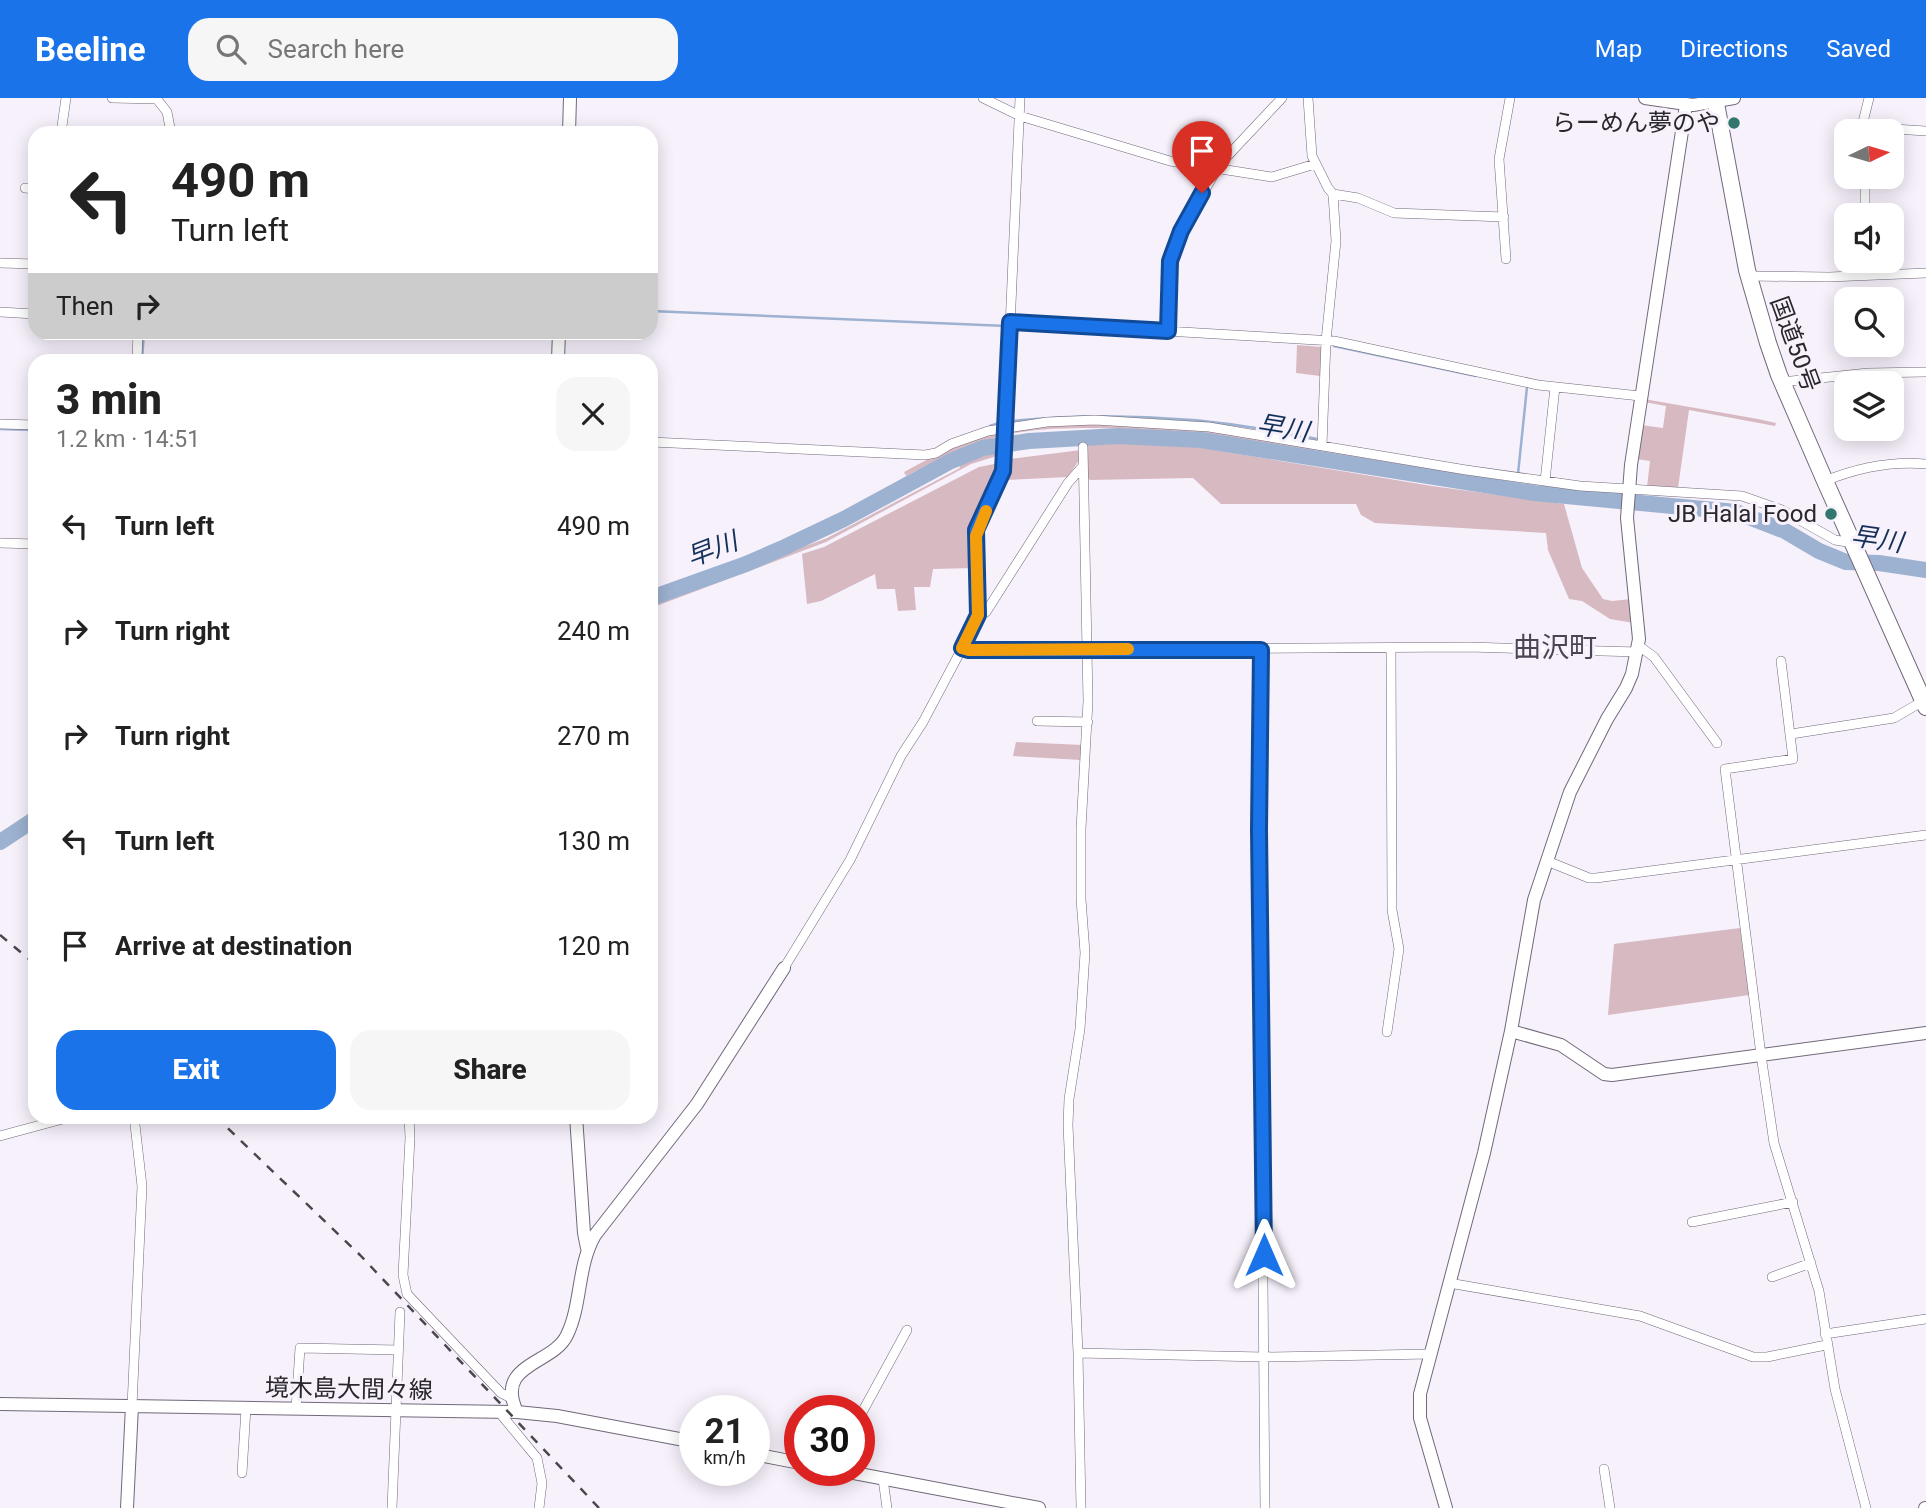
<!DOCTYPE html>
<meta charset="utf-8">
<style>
body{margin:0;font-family:Roboto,"Noto Sans JP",sans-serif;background:#f6f6f6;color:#222;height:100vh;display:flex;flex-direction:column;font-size:26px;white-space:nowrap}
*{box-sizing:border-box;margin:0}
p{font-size:23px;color:#767676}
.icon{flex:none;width:38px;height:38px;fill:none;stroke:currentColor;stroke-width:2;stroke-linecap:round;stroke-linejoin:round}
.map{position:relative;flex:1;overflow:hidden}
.panel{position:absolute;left:28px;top:256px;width:630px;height:770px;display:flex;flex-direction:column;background:#fff;border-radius:21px;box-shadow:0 4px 18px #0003}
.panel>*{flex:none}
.banner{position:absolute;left:28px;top:28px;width:630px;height:214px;border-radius:21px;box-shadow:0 4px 18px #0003;background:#fff;color:#222;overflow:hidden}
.needle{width:46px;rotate:85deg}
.tools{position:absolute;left:1834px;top:21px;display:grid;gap:14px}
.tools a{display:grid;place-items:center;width:70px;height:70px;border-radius:14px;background:#fff;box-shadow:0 4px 18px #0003;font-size:35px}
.speed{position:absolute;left:679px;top:1297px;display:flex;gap:14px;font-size:35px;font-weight:700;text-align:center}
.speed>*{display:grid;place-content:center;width:91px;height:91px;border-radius:50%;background:#fff;box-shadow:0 4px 18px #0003;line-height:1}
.speed small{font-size:18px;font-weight:400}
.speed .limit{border:10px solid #d22;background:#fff;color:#111}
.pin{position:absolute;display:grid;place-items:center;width:60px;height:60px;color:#fff;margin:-72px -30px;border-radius:50% 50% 50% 0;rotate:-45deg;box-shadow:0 0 7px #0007}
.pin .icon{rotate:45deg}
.me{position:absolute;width:77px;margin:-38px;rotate:0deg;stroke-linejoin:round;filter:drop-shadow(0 0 5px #0008)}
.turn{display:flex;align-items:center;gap:24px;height:147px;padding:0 28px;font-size:32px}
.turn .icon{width:91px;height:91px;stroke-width:2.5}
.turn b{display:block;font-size:49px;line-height:60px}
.then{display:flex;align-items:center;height:66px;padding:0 28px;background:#0003;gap:14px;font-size:26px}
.round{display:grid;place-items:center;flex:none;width:74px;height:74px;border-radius:21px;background:#f6f6f6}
.headline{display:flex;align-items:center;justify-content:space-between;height:119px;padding:0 28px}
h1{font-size:42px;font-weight:800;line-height:52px}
.cta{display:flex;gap:14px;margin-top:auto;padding:14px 28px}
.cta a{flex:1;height:80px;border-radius:21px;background:#1a73e8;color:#fff;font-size:28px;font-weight:800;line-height:80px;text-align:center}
.cta a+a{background:#f6f6f6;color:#222}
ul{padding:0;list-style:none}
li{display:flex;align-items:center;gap:21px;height:105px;padding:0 28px}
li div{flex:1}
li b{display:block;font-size:26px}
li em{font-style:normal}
header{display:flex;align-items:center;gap:42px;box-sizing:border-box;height:98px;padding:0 35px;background:#1a73e8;color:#fff}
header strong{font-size:33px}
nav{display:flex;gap:38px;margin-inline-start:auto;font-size:24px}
.search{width:490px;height:63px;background:#f6f6f6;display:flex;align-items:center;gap:18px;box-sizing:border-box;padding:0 24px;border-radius:21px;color:#767676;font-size:26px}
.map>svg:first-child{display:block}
</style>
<header>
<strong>Beeline</strong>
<div class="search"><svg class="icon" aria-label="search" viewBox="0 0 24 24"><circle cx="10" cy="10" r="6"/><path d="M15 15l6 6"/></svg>Search here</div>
<nav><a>Map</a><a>Directions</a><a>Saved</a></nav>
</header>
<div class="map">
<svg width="1926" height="1410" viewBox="0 0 1926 1410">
<rect width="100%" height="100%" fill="#f7f1fc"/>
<path fill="#d7b9c2" d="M 1297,247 L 1322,249 L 1320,278 L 1296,275 Z
M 1644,301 L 1758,321 L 1776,325 L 1775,328 L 1689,312 L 1678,390 L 1647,389 L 1650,363 L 1636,361 L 1641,327 L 1663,330 L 1666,308 L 1644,304 Z
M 1100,325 L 1210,332 L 1371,357 L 1371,361 C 1277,347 1185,330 1090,330 C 1058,330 1024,331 994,340 C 963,349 935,363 906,378 L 904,374 L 958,345 L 998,333 L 1001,336 C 1010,335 1017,331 1027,329 C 1051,326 1075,325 1100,325 Z
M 1141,344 L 1196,349 L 1432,388 L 1564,406 L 1582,470 L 1603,501 L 1612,503 L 1631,501 L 1634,525 L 1610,521 L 1582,503 L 1569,501 L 1548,452 L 1546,435 L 1375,425 L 1361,417 L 1356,406 L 1221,406 L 1193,380 L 1090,382 L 1088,380 L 1085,347 Z
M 1081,352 L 1079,362 L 1068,379 L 1005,382 L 1009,361 Z
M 1000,353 L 1000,357 L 971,366 L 826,444 L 651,510 L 651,506 L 827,440 L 960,370 L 959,366 Z
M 999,365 L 998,377 L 973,434 L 974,470 L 933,471 L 930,489 L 914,489 L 916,512 L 898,513 L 895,491 L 877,491 L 875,476 L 821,503 L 807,506 L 802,456 L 824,449 L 979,369 Z
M 1016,644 L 1083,647 L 1081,662 L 1013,658 Z
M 1740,830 L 1749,897 L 1608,917 L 1614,846 Z"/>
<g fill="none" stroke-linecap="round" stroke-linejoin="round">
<path stroke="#9db2d1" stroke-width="2.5" d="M 651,213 L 1007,228
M 1334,248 L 1476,278
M 142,262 L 144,234
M 1012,323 C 1113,313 1218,320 1317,341
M 990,328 L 999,325
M 0,331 L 35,332
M 1518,376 L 1527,289
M 1534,395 L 1534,390"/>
<path stroke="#9db2d1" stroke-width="16" d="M 651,500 L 746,466 L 785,449 L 844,421 L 951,363 L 983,350 L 1029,343 L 1118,338 L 1201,342 L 1534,395 L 1736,414 L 1785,433 L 1819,453 L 1846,464 L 1879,465 L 1926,472
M 0,744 L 35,721"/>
<defs>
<path id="street" d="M 112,0 L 156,1
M 156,0 L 167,14 L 171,35
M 983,0 L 1020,18 L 1170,63 L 1272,79 L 1315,66
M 1308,0 L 1312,58 L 1328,90 L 1333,96 L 1358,100 L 1394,115 L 1504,119
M 1862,29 L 1926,33
M 1861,32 L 1869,0
M 61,35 L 66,0
M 1865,79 L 1865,117
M 25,90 L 35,91
M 1506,161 L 1499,61 L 1510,0
M 0,165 L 35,166
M 1862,177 L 1863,163
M 1749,178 L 1829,179 L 1926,175
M 0,214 L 35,216
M 1010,224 L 1334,243 L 1538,287 L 1640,298
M 1168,233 L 1170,164 L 1181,133 L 1220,66 L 1282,0
M 137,262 L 138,234
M 1782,284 L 1868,275 L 1926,274
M 0,326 L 35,327
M 651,344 L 925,357 L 936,355 L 951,346 L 988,333 L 1047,324 L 1095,322 L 1209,329 L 1466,372 L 1580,388 L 1742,398 L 1782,412 L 1835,442 L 1853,445
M 1322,347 L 1326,243 L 1336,143 L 1333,96
M 1545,383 L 1555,289
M 1825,383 C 1857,370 1892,363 1926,366
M 0,445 L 35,446
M 978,518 L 986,514 L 1068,385 L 1083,368
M 1639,548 L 1654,559 L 1717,645
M 963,550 L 969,552 L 1469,549 L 1638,554
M 1261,552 L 1259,732 L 1265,1410
M 1781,563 L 1793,661 L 1725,671 L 1761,957 L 1774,1045 L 1819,1193 L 1835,1291 L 1866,1410
M 1037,623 L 1088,624
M 1791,636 L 1894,620 L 1923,603
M 1547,763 L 1589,780 L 1596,780 L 1926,737
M 784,870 L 850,762 L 901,658 L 923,624 L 976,524 L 977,432 L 1001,381 L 1004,367 L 1020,0
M 1387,934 L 1399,851 L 1392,812 L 1391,550
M 409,1018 L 410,1040 L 403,1177 L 407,1196 L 501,1295 L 511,1300
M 0,1038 L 74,1018
M 1692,1124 L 1793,1104
M 1772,1179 L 1811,1165
M 1449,1185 L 1640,1218 L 1753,1259 L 1767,1259 L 1826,1247
M 1825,1236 L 1926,1221
M 1078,1255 L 1264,1259 L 1431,1256
M 132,1308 L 142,1088 L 134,1018
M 296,1311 L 300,1250 L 398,1252
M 499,1314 L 537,1360 L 542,1385 L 539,1410
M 859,1320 L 907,1232
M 1604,1371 L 1610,1410
M 242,1375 L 246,1310
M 883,1381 L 887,1410
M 392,1410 L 400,1214
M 1081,1410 L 1078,1255 L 1068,1027 L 1069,1001 L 1080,931 L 1085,855 L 1081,801 L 1081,731 L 1088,603 L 1083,349"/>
<path id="secondary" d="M 1645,0 L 1693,7 L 1734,0
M 569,35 L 570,0
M 558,262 L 559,234
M 1511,933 L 1561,947 L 1604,976 L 1612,977 L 1926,935
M 576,1018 L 584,1135 L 587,1150
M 0,1306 L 517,1314 L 557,1318 L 695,1344
M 517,1314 C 494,1265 553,1267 567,1237 C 582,1206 577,1168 595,1137 L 697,1006 L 784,870
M 754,1356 L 800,1365
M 838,1372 L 1039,1410
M 127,1410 L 132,1308
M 1446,1410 L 1420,1320 L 1420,1296 L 1484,1055 L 1511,933 L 1534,802 L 1570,694 L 1607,621 L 1626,590 L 1632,576 L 1639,541 L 1627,420 L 1631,367 L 1686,7
M 1925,1410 L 1926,1410"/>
<path id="highway" d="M 1715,0 L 1747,172 L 1768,245 L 1779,277 L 1825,383 L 1926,609"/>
</defs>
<use href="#street" stroke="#716879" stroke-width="10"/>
<use href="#secondary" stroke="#716879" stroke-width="14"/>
<use href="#highway" stroke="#716879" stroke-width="18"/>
<use href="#street" stroke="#fff" stroke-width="9"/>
<use href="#secondary" stroke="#fff" stroke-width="12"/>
<use href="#highway" stroke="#fff" stroke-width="16"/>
<path stroke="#4b464e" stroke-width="2.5" stroke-dasharray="9 9" stroke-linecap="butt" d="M 0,837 L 35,866
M 215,1018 L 360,1157 L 599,1410"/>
</g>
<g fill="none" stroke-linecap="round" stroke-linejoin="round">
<defs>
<path id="route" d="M 1202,95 L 1181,133 L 1170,163 L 1168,233 L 1010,224 L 1003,373 L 976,432 L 978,517 L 962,550 L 969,552 L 1261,552 L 1259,732 L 1264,1157"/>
</defs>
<use href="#route" stroke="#114b97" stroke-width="18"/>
<use href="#route" stroke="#1a73e8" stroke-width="12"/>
<path stroke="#f59e0b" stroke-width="12" d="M 986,413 L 976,438 L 978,517 L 962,550 L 969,552 L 1128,551"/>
</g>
<g fill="#32776d" stroke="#f7f1fc" stroke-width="2.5">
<circle cx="1734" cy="25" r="7"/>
<circle cx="1831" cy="416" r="7"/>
</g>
<g text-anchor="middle" stroke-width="6" stroke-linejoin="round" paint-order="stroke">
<g font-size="24" fill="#2a262d" stroke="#f7f1fc" text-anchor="end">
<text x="1720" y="33">らーめん夢のや</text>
<text x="1817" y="424">JB Halal Food</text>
</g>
<g font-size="24" fill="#2a262d" stroke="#f7f1fc">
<text transform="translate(1795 246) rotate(70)" y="8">国道50号</text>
<text transform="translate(349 1291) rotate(1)" y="8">境木島大間々線</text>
</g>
<g font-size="26" font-style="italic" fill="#143059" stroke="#f7f1fc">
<text transform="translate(1283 330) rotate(9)" y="9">早川</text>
<text transform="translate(1877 441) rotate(8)" y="9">早川</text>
<text transform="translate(712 451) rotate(-21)" y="9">早川</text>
</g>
<g font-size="28" fill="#4c4453" stroke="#f7f1fc">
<text x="1555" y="559">曲沢町</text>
</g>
</g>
</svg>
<div class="tools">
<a><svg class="needle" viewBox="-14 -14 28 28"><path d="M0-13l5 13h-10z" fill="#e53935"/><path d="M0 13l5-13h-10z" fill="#767676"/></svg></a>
<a><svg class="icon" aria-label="sound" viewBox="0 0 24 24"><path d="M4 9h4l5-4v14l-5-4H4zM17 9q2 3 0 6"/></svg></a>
<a><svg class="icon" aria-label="search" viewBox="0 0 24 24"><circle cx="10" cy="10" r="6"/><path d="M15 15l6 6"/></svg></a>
<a><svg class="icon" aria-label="layers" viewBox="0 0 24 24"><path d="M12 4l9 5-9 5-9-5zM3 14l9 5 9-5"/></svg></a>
</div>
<div class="speed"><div>21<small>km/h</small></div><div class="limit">30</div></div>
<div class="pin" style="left:1202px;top:95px;background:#d93025"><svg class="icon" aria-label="arrive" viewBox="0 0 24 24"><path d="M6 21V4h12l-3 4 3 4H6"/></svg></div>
<svg class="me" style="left:1264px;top:1157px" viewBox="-20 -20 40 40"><path d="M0-17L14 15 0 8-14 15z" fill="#1a73e8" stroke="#fff" stroke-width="4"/></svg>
<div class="banner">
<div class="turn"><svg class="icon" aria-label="left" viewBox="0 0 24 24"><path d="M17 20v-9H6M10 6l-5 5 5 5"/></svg><div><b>490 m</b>Turn left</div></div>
<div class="then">Then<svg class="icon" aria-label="right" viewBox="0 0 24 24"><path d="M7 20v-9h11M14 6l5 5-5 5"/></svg></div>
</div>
<section class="panel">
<div class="headline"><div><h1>3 min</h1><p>1.2 km · 14:51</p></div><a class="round"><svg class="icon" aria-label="close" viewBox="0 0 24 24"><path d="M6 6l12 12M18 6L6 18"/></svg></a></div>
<ul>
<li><svg class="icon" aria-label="left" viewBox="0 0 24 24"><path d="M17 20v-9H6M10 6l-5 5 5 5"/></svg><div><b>Turn left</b></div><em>490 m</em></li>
<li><svg class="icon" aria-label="right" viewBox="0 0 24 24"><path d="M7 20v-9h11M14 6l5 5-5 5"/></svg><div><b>Turn right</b></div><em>240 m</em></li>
<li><svg class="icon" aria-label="right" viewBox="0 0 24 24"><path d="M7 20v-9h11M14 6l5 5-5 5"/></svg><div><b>Turn right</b></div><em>270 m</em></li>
<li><svg class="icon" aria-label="left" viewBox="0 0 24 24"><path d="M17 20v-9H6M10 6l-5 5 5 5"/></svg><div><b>Turn left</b></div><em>130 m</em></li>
<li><svg class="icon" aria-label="arrive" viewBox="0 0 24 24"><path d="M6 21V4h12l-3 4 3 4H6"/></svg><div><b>Arrive at destination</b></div><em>120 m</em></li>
</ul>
<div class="cta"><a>Exit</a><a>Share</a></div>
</section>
</div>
